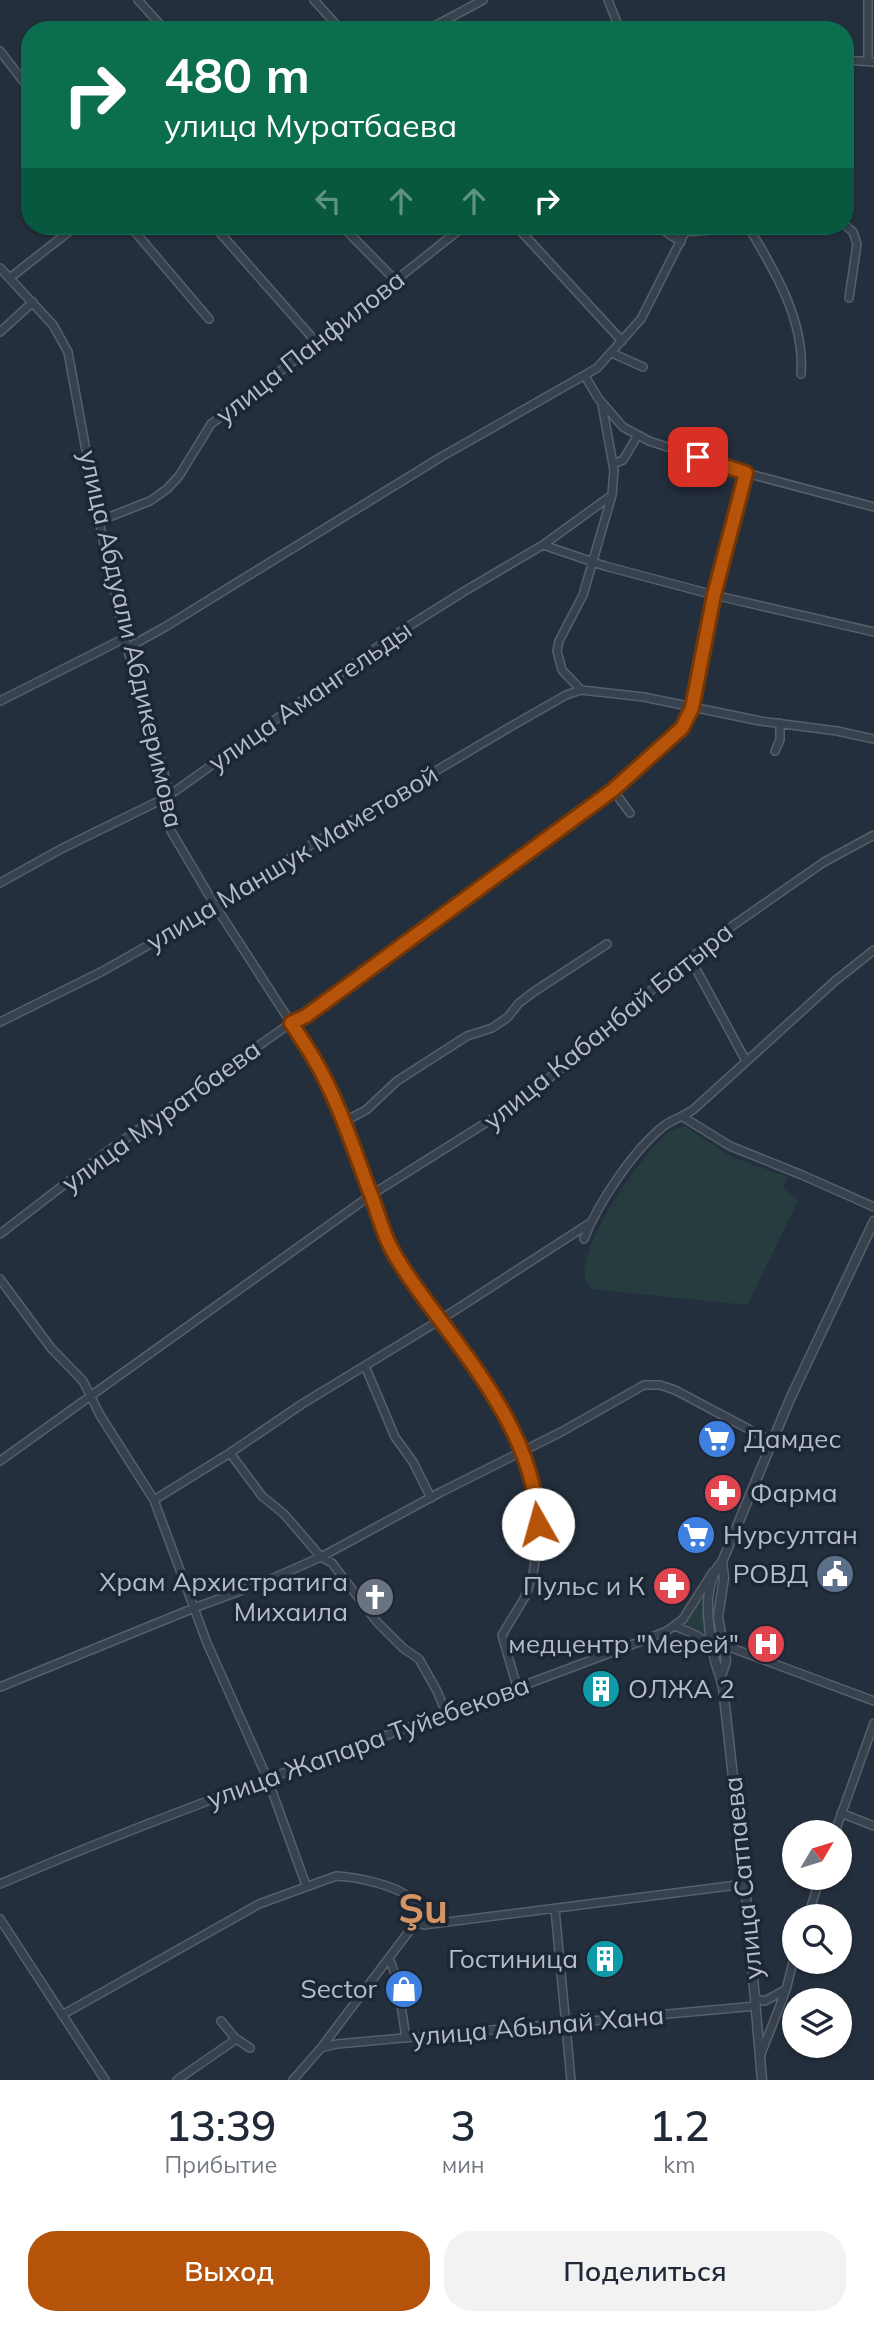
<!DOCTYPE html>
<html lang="ru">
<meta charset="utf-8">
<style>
body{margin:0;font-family:Mulish,sans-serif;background:#f2f2f3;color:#1f2937;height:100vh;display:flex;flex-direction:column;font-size:26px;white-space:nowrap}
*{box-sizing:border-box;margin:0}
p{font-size:23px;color:#747a83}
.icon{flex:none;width:38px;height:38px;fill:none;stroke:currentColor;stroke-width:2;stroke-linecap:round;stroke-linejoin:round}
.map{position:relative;height:2080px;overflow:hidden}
.details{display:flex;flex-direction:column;background:#fff;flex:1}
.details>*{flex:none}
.top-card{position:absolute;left:21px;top:21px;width:833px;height:214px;border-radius:28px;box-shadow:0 2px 5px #0004;background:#0b6e4f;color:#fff;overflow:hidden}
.needle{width:46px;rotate:52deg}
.tools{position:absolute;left:782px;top:1820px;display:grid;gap:14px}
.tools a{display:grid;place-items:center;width:70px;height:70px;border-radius:50%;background:#fff;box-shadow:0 2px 5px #0004;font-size:35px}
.pin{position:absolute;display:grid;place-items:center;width:60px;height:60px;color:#fff;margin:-30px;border-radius:14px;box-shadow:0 4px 10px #0006}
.me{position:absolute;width:77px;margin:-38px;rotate:353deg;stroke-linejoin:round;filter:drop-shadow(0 0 5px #0008)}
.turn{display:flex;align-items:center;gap:24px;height:147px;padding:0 28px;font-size:32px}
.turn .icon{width:91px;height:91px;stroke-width:2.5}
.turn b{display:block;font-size:49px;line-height:60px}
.lanes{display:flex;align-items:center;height:66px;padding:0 28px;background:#0003;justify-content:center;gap:35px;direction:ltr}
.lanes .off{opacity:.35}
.eta{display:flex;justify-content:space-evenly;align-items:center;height:119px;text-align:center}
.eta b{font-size:42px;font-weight:600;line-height:49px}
.button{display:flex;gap:14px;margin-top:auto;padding:14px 28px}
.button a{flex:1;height:80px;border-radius:28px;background:#b45309;color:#fff;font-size:28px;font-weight:600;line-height:80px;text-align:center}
.button a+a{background:#f2f2f3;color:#1f2937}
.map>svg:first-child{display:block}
</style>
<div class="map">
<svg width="874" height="2080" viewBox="0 0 874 2080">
<rect width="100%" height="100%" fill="#242f3e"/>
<path fill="#263c3f" d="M 684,1126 L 732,1157 L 788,1177 L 783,1187 L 798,1201 L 747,1305 L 600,1290 L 590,1288 C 588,1284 586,1281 585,1277 C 579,1244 642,1153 669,1132 C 673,1129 678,1128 684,1126 Z
M680 1618a18 18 0 1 1 36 0a18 18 0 1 1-36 0Z"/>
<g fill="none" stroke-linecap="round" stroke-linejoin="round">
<defs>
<path id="minor" d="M 138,0 L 165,30
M 314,0 L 341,30
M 608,0 L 620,30
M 427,30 L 483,0
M 0,51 L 30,90
M 845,60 L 874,62
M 868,61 L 868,0
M 845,225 L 853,232 L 857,244 L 849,298
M 130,226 L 209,319
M 214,226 L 317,343
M 342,226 L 396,281
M 516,226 L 622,341
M 657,226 L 681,242
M 749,228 C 775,271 805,321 801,374
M 686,232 L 757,226
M 0,268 L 53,325 L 68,352 L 99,521 L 127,648 L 166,780 L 168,813 L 171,831 L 216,907 L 315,1060 L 343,1122 L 383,1229 L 398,1261 L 479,1376 L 510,1424 L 523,1450 L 538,1504 L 537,1548 L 533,1574 L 525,1597 L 502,1635 L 517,1687
M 11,277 L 76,226
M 0,332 L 33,302
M 612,353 L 643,367
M 585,376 L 598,398 L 623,427 L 649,441 L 746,473 L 874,507
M 613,464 L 623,460 L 638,435
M 99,521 L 150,501 L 167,489 L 179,476 L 211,424 L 317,343 L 464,226
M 543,545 L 605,566 L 714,595 L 874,632
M 127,648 L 165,627 L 441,457 L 597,368 L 641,319 L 688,226
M 581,690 L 562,670 L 557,651 L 559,641 L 583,595 L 612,495 L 614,470 L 602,404
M 0,701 L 125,638
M 775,751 L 780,740 L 780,723
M 613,790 L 630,813
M 0,883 L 61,849 L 167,797 L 387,640 L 463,592 L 543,545 L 612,495
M 690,958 L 746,1061
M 0,1022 L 101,972 L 216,907 L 304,849 L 510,727 L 566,695 L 581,690 L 644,697 L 760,721 L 837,731 L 874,739
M 683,1117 L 730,1146 L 802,1175 L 874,1207
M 343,1122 L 366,1110 L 397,1081 L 467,1036 L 492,1028 L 508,1017 L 519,1003 L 535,991 L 607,944
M 0,1234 L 109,1150 L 291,1023 L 306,1016 L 620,784 L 682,728 L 692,708 L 714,595 L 746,473
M 584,1239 C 598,1203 634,1149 665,1125 C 674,1119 685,1116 694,1109 L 835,981 L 874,950
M 0,1279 L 51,1348 L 83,1381 L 100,1415 L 154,1500 L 207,1643 L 268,1780 L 306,1885
M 365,1366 L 395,1437 L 413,1462 L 431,1498
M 230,1453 L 262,1496 L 284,1514 L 321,1557 L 332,1563 L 377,1622 L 403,1648 L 419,1659 L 437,1691 L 447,1715
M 0,1461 L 371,1195 L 522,1100 L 579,1054 L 671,973 L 728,929 L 824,862 L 874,835
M 154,1500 L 230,1453 L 302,1404 L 440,1320 L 590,1223
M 675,1626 L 696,1635 L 712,1646
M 721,1644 L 874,1701
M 0,1687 L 194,1608 L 262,1583 L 321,1557 L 441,1492 L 561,1432 L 644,1385 L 660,1385 L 675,1390 L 773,1442
M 841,1813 L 874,1826
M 835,1832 L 874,1723
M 0,1884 C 219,1790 446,1718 667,1631 L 683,1619 L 713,1572
M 555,1909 L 571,2080
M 808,1916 L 820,1878
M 0,1919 L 105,2080
M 416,1922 L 424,1925 L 745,1884
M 389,1958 L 397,1979 L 406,2038
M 756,1999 L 765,2001 L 785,1990
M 62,2015 L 259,1904 L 336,1876 C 356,1877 398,1885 412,1900 C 418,1906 416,1915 416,1922
M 221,2021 L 235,2038 L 250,2048
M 321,2048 L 337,2044 L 756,2006
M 761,2054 L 786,1990 L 794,1958
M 177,2080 L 232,2042 L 235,2038
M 293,2080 L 321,2048 L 416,1922"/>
<path id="tertiary" d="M 721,1676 L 726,1661 L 718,1617 L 724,1578 L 722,1562
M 762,2080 L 745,1884 L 723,1688 C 721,1677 716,1667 714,1656 C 708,1627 701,1585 722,1562 L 790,1399 L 874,1221"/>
</defs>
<use href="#minor" stroke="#565f6c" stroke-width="10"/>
<use href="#tertiary" stroke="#565f6c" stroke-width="11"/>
<use href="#minor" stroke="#38414e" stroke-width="7"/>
<use href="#tertiary" stroke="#38414e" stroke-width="8"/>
</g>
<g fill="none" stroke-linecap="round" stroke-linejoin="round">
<defs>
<path id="route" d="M 538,1524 C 535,1443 481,1375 435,1313 C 419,1291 402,1270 390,1246 C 381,1228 376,1206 368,1187 C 352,1144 337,1098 314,1059 C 307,1047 299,1035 291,1023 L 306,1016 L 613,790 L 682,728 L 692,708 L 714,595 L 746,473 L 698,457"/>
</defs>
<use href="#route" stroke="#753606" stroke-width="18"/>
<use href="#route" stroke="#b45309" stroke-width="12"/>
</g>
<defs>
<symbol id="supermarket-disc" viewBox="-11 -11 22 22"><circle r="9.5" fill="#3f7fe0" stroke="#1d2633"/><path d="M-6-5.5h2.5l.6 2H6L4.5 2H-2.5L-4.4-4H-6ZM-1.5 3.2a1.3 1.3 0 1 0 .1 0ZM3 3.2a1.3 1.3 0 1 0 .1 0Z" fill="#fff"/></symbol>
<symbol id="pharmacy-disc" viewBox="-11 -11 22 22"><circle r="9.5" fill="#e0444e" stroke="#1d2633"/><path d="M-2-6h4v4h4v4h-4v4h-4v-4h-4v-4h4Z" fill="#fff"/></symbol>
<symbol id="civic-disc" viewBox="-11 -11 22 22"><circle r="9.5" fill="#5c6f8a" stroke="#1d2633"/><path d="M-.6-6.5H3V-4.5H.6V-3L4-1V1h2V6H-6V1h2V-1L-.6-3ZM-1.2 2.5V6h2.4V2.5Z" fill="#fff"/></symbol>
<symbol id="church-disc" viewBox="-11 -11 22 22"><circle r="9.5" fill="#6b7280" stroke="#1d2633"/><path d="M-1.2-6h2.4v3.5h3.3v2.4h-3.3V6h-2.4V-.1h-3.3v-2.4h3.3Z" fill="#fff"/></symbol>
<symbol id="hospital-disc" viewBox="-11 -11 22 22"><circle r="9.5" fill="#e0444e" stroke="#1d2633"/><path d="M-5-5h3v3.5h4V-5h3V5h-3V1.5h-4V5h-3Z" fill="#fff"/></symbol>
<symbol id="building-disc" viewBox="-11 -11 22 22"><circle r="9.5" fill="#0f9aa8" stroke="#1d2633"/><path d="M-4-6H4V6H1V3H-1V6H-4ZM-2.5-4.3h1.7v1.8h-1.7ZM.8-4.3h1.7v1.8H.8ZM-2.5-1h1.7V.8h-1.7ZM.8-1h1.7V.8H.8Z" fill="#fff"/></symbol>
<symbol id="shop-disc" viewBox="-11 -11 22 22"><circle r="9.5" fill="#3f7fe0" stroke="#1d2633"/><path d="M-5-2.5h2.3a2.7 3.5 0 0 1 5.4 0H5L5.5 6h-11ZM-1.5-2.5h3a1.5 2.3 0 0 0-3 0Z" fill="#fff"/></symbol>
</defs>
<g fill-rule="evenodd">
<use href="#supermarket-disc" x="695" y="1417" width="44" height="44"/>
<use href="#pharmacy-disc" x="701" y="1471" width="44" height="44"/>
<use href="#supermarket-disc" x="674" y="1513" width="44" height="44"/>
<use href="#civic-disc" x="813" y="1552" width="44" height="44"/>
<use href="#pharmacy-disc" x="650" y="1564" width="44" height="44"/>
<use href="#church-disc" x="353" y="1575" width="44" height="44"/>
<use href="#hospital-disc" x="744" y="1622" width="44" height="44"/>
<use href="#building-disc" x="579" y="1667" width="44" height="44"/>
<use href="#building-disc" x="583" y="1937" width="44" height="44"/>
<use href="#shop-disc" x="382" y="1967" width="44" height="44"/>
</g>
<g text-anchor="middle" stroke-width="7" stroke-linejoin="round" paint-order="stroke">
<g font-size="26" fill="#b4bcc9" stroke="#1d2633">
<text transform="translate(310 347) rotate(-38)" y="9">улица Панфилова</text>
<text transform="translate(131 639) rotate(77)" y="9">улица Абдуали Абдикеримова</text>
<text transform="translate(310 696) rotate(-35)" y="9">улица Амангельды</text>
<text transform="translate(292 858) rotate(-31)" y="9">улица Маншук Маметовой</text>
<text transform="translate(608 1026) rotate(-39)" y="9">улица Кабанбай Батыра</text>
<text transform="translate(161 1116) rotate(-36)" y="9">улица Муратбаева</text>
<text transform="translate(368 1742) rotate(-20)" y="9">улица Жапара Туйебекова</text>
<text transform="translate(743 1878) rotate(-96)" y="9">улица Сатпаева</text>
<text transform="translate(538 2026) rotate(-5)" y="9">улица Абылай Хана</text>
</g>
<g font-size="26" fill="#b4bcc9" stroke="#1d2633" text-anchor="end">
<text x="744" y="1448" text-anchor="start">Дамдес</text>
<text x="750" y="1502" text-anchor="start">Фарма</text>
<text x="723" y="1544" text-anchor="start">Нурсултан</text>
<text x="808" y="1583">РОВД</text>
<text x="348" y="1591">Храм Архистратига<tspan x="348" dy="30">Михаила</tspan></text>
<text x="645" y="1595">Пульс и К</text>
<text x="739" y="1653">медцентр "Мерей"</text>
<text x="628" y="1698" text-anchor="start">ОЛЖА 2</text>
<text x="578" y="1968">Гостиница</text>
<text x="377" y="1998">Sector</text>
</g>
<g font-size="40" font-weight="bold" fill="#d59563" stroke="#1d2633">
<text x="423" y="1923">Şu</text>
</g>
</g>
</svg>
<div class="tools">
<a><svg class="needle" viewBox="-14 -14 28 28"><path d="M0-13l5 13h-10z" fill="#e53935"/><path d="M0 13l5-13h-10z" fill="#747a83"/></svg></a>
<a><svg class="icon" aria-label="search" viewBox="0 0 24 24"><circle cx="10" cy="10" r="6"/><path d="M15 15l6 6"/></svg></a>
<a><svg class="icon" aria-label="layers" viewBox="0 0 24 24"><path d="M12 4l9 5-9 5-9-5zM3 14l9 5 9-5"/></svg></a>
</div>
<div class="pin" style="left:698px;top:457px;background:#d93025"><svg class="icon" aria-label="arrive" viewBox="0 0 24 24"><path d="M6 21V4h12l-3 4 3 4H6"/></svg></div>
<svg class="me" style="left:538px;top:1524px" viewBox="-20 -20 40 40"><circle r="19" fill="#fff"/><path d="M0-13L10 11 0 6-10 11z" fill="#b45309"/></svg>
<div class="top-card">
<div class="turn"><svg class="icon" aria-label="right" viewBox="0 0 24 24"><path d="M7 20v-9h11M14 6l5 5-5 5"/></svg><div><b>480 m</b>улица Муратбаева</div></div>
<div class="lanes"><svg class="icon off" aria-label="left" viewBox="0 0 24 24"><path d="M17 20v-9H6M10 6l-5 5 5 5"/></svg><svg class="icon off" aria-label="ahead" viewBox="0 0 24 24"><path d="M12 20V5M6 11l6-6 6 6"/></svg><svg class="icon off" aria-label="ahead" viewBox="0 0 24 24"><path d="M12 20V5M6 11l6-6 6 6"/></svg><svg class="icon" aria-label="right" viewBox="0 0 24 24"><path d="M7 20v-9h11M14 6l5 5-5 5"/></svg></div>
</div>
</div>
<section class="details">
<div class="eta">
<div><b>13:39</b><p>Прибытие</p></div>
<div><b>3</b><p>мин</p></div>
<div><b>1.2</b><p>km</p></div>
</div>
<div class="button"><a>Выход</a><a>Поделиться</a></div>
</section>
